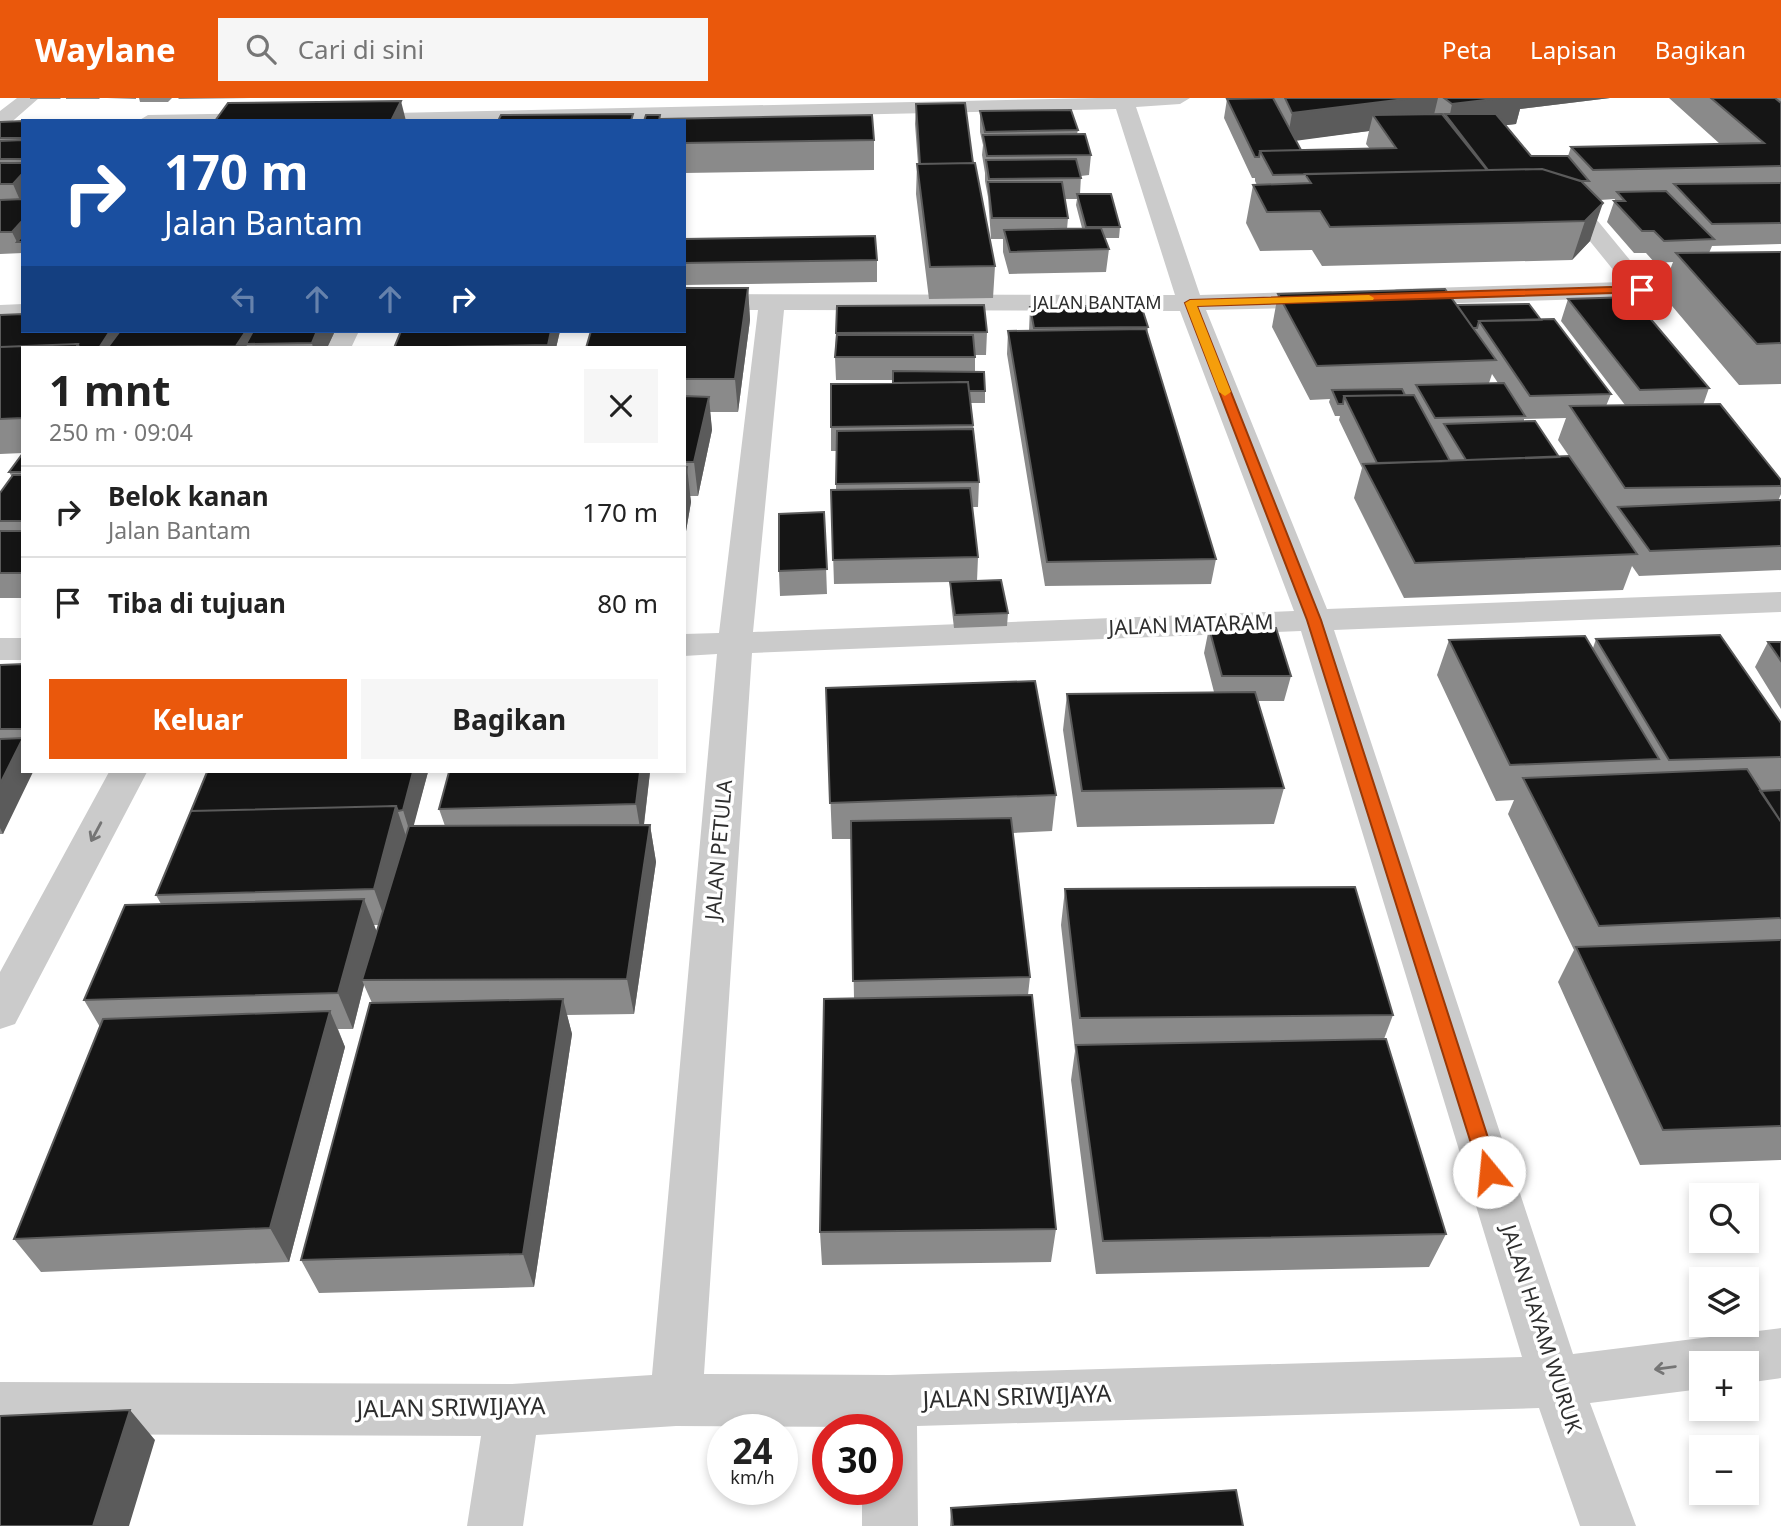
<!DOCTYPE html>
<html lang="id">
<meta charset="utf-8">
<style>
body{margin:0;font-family:"Noto Sans",sans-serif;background:#f6f6f6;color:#222;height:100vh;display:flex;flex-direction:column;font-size:26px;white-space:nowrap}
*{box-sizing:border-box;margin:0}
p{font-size:23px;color:#767676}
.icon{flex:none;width:38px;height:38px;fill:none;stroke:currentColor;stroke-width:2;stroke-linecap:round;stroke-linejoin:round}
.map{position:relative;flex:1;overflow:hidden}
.side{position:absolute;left:21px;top:248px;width:665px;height:427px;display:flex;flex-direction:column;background:#fff;border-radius:0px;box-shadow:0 4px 10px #0003}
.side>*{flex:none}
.hud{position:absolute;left:21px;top:21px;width:665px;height:214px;border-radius:0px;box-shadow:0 4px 10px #0003;background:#1a4fa0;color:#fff;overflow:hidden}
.tools{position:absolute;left:1689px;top:1085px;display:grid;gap:14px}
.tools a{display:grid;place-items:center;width:70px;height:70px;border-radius:0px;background:#fff;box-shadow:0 4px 10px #0003;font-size:35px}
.speed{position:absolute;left:707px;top:1316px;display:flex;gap:14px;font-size:35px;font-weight:700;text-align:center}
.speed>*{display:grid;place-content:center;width:91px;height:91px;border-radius:50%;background:#fff;box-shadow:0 4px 10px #0003;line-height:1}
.speed small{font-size:18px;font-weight:400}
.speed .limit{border:10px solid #d22;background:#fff;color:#111}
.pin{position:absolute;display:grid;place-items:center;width:60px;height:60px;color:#fff;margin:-30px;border-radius:14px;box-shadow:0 4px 10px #0006}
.me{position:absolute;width:77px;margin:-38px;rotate:343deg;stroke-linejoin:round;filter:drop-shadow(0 0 5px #0008)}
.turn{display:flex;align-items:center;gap:24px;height:147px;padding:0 28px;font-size:32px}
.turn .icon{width:91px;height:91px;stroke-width:2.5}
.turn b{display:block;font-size:49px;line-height:60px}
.lanes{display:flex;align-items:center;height:66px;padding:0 28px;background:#0003;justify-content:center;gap:35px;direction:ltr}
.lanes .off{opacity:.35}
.round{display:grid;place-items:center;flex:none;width:74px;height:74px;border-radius:0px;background:#f6f6f6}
.overview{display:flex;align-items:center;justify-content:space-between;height:119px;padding:0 28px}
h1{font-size:42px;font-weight:700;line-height:52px}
.action{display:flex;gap:14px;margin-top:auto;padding:14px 28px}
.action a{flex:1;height:80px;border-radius:0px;background:#ea580c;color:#fff;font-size:28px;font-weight:700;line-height:80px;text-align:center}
.action a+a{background:#f6f6f6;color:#222}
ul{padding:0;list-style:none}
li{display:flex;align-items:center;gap:21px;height:91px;padding:0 28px;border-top:2px solid #e0e0e0}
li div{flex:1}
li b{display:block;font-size:26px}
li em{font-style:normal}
header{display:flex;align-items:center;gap:42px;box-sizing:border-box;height:98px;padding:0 35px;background:#ea580c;color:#fff}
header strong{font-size:33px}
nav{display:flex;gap:38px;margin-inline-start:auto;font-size:24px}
.search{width:490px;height:63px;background:#f6f6f6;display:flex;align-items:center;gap:18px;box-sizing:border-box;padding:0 24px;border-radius:0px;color:#767676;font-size:26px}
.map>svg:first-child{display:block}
</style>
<header>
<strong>Waylane</strong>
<div class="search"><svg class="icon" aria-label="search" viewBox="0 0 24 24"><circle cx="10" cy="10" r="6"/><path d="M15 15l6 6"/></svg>Cari di sini</div>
<nav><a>Peta</a><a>Lapisan</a><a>Bagikan</a></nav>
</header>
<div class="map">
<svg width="1781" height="1428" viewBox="0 0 1781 1428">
<rect width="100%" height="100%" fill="#fff"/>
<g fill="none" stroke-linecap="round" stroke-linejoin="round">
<path fill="#cbcbcb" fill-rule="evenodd" d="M 1630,185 C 1642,188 1650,200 1657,210 L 1653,215 L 1637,215 L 1619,192 L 1622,187 Z"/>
<path fill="#cbcbcb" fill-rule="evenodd" d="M 17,0 L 39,0 L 7,28 L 0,30 L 0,13 Z
M 1098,0 L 1190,0 L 1180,6 L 1136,9 L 1200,197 L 1330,193 L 1339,196 L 1343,201 L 1339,206 L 1330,209 L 1206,212 L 1327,511 L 1781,494 L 1781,514 L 1334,532 L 1573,1256 L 1781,1230 L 1781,1280 L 1746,1285 L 1746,1265 L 1701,1265 L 1701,1291 L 1590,1305 L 1636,1428 L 1580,1428 L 1539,1310 L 917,1328 L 918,1428 L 862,1428 L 862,1391 L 887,1391 L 887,1332 L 863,1332 L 863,1329 L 676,1328 L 536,1337 L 523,1428 L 467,1428 L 481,1338 L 0,1336 L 0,1284 L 512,1286 L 652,1277 L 717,556 L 684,558 L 684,536 L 719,535 L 758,212 L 684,212 L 684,196 L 1175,197 L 1116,11 L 562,23 L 344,23 L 346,16 ZM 784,212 L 1180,213 L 1294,513 L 753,534 ZM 1301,533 L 1522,1259 L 890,1277 L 704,1276 L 752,555 Z
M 268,15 L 275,17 L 277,23 L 138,23 L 148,17 Z
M 1575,103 L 1583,105 L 1648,184 L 1714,181 L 1723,184 L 1727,189 L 1723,194 L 1714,197 L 1397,207 L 1388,204 L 1384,199 L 1388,194 L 1397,191 L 1623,184 L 1563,110 L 1567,105 Z
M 23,206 L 23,222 L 0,223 L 0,207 Z
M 333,233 L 359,233 L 351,250 L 325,250 Z
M 0,540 L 23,540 L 23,562 L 0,562 Z
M 109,674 L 147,674 L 15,926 L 0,931 L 0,874 Z"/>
</g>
<path fill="#8a8a8a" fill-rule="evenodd" d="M 30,0 L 61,0 L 60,1 L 30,1 Z
M 66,0 L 100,0 L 99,1 L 66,1 Z
M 107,0 L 136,0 L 136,1 Z
M 139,0 L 172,0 L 168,4 L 140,4 Z
M 178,0 L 251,0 L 179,1 Z
M 1273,0 L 1610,0 L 1520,11 L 1516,26 L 1506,27 L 1531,58 L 1568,58 L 1571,49 L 1720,46 L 1669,0 L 1781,0 L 1781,146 L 1712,148 L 1709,155 L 1781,154 L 1781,286 L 1739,287 L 1661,195 L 1673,164 L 1655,165 L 1646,155 L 1634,155 L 1607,124 L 1615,101 L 1600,102 L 1590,143 L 1572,162 L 1322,168 L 1312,152 L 1260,153 L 1246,125 L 1253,87 L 1257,87 L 1255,83 L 1255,80 L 1252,80 L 1224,20 L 1227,1 ZM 1369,33 L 1366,46 L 1370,51 L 1301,52 L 1296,42 Z
M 916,6 L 973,65 L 995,168 L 993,200 L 929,201 L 916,96 L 917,66 L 918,66 L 915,26 Z
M 980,13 L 1078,32 L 1077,36 L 1091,57 L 1089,77 L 1081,78 L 1080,96 L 1120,129 L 1119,140 L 1104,140 L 1109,151 L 1106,174 L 1009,176 L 1003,154 L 1003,141 L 991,141 L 988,99 L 985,83 L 985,75 L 982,57 L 983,47 L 980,34 ZM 1065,101 L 1077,101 L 1076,107 L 1082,130 L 1067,131 L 1068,120 Z
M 23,23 L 23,155 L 0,156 L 0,24 Z
M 684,23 L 874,42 L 874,72 L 684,75 Z
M 684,141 L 877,162 L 877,184 L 684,187 Z
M 748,190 L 750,222 L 738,314 L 710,314 L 712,332 L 698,398 L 690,398 L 691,404 L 684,445 L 684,250 Z
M 1278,196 L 1457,207 L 1541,222 L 1611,296 L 1606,308 L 1625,307 L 1561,223 L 1568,201 L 1709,290 L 1703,307 L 1781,388 L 1781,396 L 1778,403 L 1781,402 L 1781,472 L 1639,478 L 1632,468 L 1623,492 L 1404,500 L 1354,400 L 1362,370 L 1339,322 L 1340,318 L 1335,318 L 1329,304 L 1330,301 L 1310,302 L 1272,229 ZM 1492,276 L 1498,285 L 1489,285 ZM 1566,320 L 1558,342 L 1569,358 L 1559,359 L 1524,323 L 1524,321 Z
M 837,208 L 987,234 L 986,257 L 975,257 L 975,274 L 985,293 L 985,305 L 971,305 L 979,384 L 978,409 L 972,409 L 978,459 L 977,483 L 1008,515 L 1007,528 L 954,530 L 950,496 L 950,484 L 834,486 L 831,392 L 836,392 L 836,353 L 831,353 L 831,329 L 893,285 L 893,282 L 836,282 L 835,259 Z
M 1030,209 L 1148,229 L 1147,235 L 1216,461 L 1211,486 L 1045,488 L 1007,256 L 1008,233 L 1029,233 Z
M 0,217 L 23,233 L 335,233 L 327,250 L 23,250 L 23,355 L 0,356 Z
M 560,233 L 556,250 L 394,250 Z
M 23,355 L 23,500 L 0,500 L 0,395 L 12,379 L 9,374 Z
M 824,414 L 827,496 L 780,498 L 779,473 Z
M 1209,530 L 1291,578 L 1284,603 L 1258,603 L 1284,690 L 1274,726 L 1077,729 L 1063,632 L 1067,596 L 1214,594 L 1204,555 Z
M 1596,541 L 1781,625 L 1781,1062 L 1640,1067 L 1558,884 L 1574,852 L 1508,716 L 1514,702 L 1496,703 L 1437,577 L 1449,542 L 1593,550 Z
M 1768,544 L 1781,544 L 1781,611 L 1755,569 Z
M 23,566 L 23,674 L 3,736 L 0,736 L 0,567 Z
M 826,590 L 1056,697 L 1052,733 L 1013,735 L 1030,879 L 1028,897 L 1056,1131 L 1051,1164 L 822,1167 L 820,1134 L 854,900 L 851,741 L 832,741 Z
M 428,674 L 413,728 L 445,728 L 439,711 L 449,674 L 650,674 L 644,727 L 650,727 L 656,764 L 634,916 L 567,917 L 572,936 L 534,1189 L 319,1195 L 301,1162 L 372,905 L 364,887 L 353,931 L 338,931 L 345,949 L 289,1164 L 41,1174 L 14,1141 L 100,929 L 84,902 L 161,806 L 156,797 ZM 374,827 L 379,827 L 377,835 Z
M 1065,791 L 1393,917 L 1384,941 L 1446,1136 L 1429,1169 L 1096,1176 L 1071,982 L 1075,953 L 1061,827 Z
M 951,1410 L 1243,1428 L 950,1428 Z"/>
<path fill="#5b5b5b" d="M 1413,0 L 1438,0 L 1432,25 L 1373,17 L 1369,33 L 1287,44 L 1292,15 Z
M 1502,0 L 1610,0 L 1520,11 L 1516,26 L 1458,33 L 1449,21 L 1452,6 Z
M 401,3 L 406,23 L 391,23 Z
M 23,75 L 23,106 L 22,107 L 13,86 Z
M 1603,105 L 1590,143 L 1572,162 L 1585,123 Z
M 23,122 L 23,144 L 17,144 L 12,134 Z
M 748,190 L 750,222 L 738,314 L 735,281 Z
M 110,233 L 130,233 L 108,249 L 108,250 L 100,250 Z
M 246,233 L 259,233 L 246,246 L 248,250 L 237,250 L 236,248 Z
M 317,233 L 335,233 L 327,250 L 313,250 L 312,245 Z
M 551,233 L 560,233 L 556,250 L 549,250 L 548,247 Z
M 709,299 L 712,332 L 698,398 L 694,364 Z
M 687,369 L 691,404 L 684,445 L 684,386 Z
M 23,641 L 23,674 L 33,674 L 3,736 L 0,730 L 0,686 Z
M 413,674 L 428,674 L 411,738 L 403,712 Z
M 640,674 L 650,674 L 642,742 L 636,706 Z
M 396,708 L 408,744 L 387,827 L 374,791 Z
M 650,727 L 656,764 L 634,916 L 627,881 Z
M 364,801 L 378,837 L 362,882 L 364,887 L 353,931 L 338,895 Z
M 563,901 L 572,936 L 534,1189 L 523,1156 Z
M 330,913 L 345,949 L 289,1164 L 270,1130 Z
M 130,1312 L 155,1342 L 129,1428 L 93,1428 Z"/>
<path fill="#151515" stroke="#5b5b5b" stroke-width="2" d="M 1273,0 L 1301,52 L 1260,53 L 1259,59 L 1255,59 L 1227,1 Z
M 1285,0 L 1413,0 L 1292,15 Z
M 1444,0 L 1502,0 L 1452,6 Z
M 1711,0 L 1775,0 L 1781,5 L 1781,68 L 1593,72 L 1571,49 L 1764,45 Z
M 401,3 L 391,23 L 215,23 L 228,5 Z
M 965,5 L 973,65 L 920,66 L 916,6 Z
M 1071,12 L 1078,32 L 985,34 L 980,13 Z
M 633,16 L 631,23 L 498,23 L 501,17 Z
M 1442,16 L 1487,72 L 1273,77 L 1260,53 L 1396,50 L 1373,17 Z
M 1445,16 L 1496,16 L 1531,58 L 1568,58 L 1589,83 L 1580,83 L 1542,71 L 1488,72 Z
M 646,17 L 660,17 L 659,23 L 644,23 Z
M 872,17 L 874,42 L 684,45 L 684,23 L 661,23 L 661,21 Z
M 23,23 L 23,40 L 0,40 L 0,24 Z
M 1085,36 L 1091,57 L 987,58 L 983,37 Z
M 23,42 L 23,61 L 0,61 L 0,43 Z
M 1076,61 L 1081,80 L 989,81 L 986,62 Z
M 0,65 L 23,65 L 23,75 L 13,86 L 0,86 Z
M 975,65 L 995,168 L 930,169 L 917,66 Z
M 1542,71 L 1581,83 L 1603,105 L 1585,123 L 1330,129 L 1320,113 L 1267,114 L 1253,87 L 1311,85 L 1305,76 Z
M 988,84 L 1062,84 L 1068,120 L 992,120 Z
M 1781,85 L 1781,125 L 1712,126 L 1674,86 Z
M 1666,93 L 1714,141 L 1664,143 L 1654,133 L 1642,133 L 1614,103 L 1625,103 L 1617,94 Z
M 1077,96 L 1111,96 L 1120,129 L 1086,129 Z
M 23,101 L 23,122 L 12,134 L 0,134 L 0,102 Z
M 1101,130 L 1109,151 L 1010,154 L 1004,132 Z
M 23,137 L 23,144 L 17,144 Z
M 875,138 L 877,162 L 684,165 L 684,141 Z
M 1781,154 L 1781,245 L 1757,246 L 1676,155 Z
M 684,190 L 748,190 L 735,281 L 684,281 L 684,250 L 586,250 L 591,233 L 684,233 Z
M 1445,191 L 1496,262 L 1317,268 L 1278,196 Z
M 1632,199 L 1709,290 L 1640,292 L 1568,201 Z
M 1529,206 L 1541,222 L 1479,223 L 1477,230 L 1473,230 L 1457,207 Z
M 984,207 L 987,234 L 836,235 L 837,208 Z
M 1141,207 L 1148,229 L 1034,230 L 1030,209 Z
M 23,216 L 23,233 L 110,233 L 99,250 L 79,250 L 78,246 L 0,249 L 0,217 Z
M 1554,221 L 1611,296 L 1530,298 L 1479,223 Z
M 1146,231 L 1216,461 L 1047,464 L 1008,233 Z
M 120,233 L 246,233 L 236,248 L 108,249 Z
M 253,233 L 317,233 L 312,245 L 246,246 Z
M 401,233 L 551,233 L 548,247 L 394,250 Z
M 837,237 L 973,237 L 975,259 L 835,259 Z
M 78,246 L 76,250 L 23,250 L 23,320 L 0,321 L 0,249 Z
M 893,273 L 984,274 L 985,293 L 969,293 L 968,284 L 893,285 Z
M 968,284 L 973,327 L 831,329 L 831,286 Z
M 1504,285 L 1525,318 L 1435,320 L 1416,287 Z
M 1402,291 L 1405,297 L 1344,298 L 1343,306 L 1338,306 L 1332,292 Z
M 1414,297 L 1450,363 L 1377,365 L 1344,298 Z
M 684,298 L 709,299 L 694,364 L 684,364 Z
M 1720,306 L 1781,382 L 1781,388 L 1625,390 L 1570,308 Z
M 1535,323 L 1559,359 L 1466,362 L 1444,326 Z
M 973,331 L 979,384 L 836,386 L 837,333 Z
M 23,355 L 23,374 L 9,374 Z
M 1569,358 L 1637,456 L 1415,465 L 1363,366 Z
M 684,369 L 687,369 L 684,386 Z
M 13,377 L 23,377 L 23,423 L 0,423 L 0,395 Z
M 970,390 L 978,459 L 833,462 L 831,392 Z
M 1781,402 L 1781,448 L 1650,453 L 1618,409 Z
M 824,414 L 827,471 L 779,473 L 779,416 Z
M 0,433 L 23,433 L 23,475 L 0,475 Z
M 1001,482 L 1008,515 L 955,517 L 950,484 Z
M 1209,530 L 1276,530 L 1291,578 L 1222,578 Z
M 1720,537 L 1781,625 L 1781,659 L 1669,662 L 1596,541 Z
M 1585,538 L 1659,661 L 1510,667 L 1449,542 Z
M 1768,544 L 1781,544 L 1781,563 Z
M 23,566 L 23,631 L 0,631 L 0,567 Z
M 1035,583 L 1056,697 L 830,705 L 826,590 Z
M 1255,594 L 1284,690 L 1082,693 L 1067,596 Z
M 0,641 L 23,640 L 0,686 Z
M 1747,671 L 1781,724 L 1781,820 L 1599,828 L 1523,680 Z
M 207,674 L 413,674 L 403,712 L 398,713 L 396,708 L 191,713 Z
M 449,674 L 640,674 L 636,706 L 439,711 Z
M 1781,692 L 1781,724 L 1760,693 Z
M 396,708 L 374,791 L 156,797 L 191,713 Z
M 1011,720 L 1030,879 L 853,883 L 851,723 Z
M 650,727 L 627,881 L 362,882 L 409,728 Z
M 1355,789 L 1393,917 L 1080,920 L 1065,791 Z
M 364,801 L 338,895 L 84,902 L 125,807 Z
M 1781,842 L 1781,1028 L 1663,1032 L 1576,849 Z
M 1032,897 L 1056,1131 L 820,1134 L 824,901 Z
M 563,901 L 523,1156 L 301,1162 L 370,905 Z
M 330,913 L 270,1130 L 14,1141 L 103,921 Z
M 1386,941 L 1446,1136 L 1103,1143 L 1076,947 Z
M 130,1312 L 93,1428 L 0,1428 L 0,1318 Z
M 1236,1392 L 1243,1428 L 953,1428 L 951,1410 Z"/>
<defs><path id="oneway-shaft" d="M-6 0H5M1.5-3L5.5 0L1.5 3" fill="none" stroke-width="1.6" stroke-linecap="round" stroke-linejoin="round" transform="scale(1.75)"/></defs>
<g stroke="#757575">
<use href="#oneway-shaft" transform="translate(96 734) rotate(118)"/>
<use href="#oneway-shaft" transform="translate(1665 1270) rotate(172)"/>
</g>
<path fill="#ea580c" stroke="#983908" stroke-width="2" d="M 1642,188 L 1647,192 L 1646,194 L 1197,208 L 1321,522 L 1499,1074 L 1496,1080 L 1489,1082 L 1482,1080 L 1480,1074 L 1307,522 L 1185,205 L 1190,202 Z"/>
<path fill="#f59e0b" d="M 1369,197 L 1374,200 L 1373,202 L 1197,208 L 1231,294 L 1225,298 L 1219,294 L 1185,205 L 1190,202 Z"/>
<g text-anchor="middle" stroke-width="7" stroke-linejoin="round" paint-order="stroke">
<g font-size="18" fill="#2e2e2e" stroke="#fff">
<text x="1097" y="211">JALAN BANTAM</text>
</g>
<g font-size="21" fill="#2e2e2e" stroke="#fff">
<text transform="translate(1191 527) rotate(-2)" y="7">JALAN MATARAM</text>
<text transform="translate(719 752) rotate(-85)" y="7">JALAN PETULA</text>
<text transform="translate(1541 1231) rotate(72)" y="7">JALAN HAYAM WURUK</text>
</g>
<g font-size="24" fill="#2e2e2e" stroke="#fff">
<text transform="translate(1017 1299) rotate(-2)" y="8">JALAN SRIWIJAYA</text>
<text transform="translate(451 1310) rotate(-1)" y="8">JALAN SRIWIJAYA</text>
</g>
</g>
</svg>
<div class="tools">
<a><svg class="icon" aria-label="search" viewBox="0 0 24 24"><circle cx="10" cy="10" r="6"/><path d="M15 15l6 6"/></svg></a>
<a><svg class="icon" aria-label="layers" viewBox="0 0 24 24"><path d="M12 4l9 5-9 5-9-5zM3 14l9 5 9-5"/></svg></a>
<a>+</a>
<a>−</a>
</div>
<div class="speed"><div>24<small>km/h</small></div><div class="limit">30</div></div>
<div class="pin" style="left:1642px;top:192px;background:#d93025"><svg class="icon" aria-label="arrive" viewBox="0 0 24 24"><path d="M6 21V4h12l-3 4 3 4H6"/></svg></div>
<svg class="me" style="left:1489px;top:1074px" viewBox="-20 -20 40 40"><circle r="19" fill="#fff"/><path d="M0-13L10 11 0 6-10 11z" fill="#ea580c"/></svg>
<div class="hud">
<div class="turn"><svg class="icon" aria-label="right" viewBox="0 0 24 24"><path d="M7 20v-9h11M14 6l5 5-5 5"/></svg><div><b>170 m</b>Jalan Bantam</div></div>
<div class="lanes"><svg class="icon off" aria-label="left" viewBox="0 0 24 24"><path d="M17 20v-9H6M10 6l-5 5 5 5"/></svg><svg class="icon off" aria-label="ahead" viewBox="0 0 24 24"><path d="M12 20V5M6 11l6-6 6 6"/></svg><svg class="icon off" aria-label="ahead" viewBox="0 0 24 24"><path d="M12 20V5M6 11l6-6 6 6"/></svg><svg class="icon" aria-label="right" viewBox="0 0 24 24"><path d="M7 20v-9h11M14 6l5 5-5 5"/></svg></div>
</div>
<section class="side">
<div class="overview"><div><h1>1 mnt</h1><p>250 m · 09:04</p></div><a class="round"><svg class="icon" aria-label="close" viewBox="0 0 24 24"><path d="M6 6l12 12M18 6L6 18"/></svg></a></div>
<ul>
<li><svg class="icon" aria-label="right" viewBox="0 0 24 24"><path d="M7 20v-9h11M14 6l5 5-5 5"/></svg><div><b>Belok kanan</b><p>Jalan Bantam</p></div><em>170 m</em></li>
<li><svg class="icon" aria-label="arrive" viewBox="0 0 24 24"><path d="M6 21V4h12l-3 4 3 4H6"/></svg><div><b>Tiba di tujuan</b></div><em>80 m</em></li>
</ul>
<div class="action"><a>Keluar</a><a>Bagikan</a></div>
</section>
</div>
